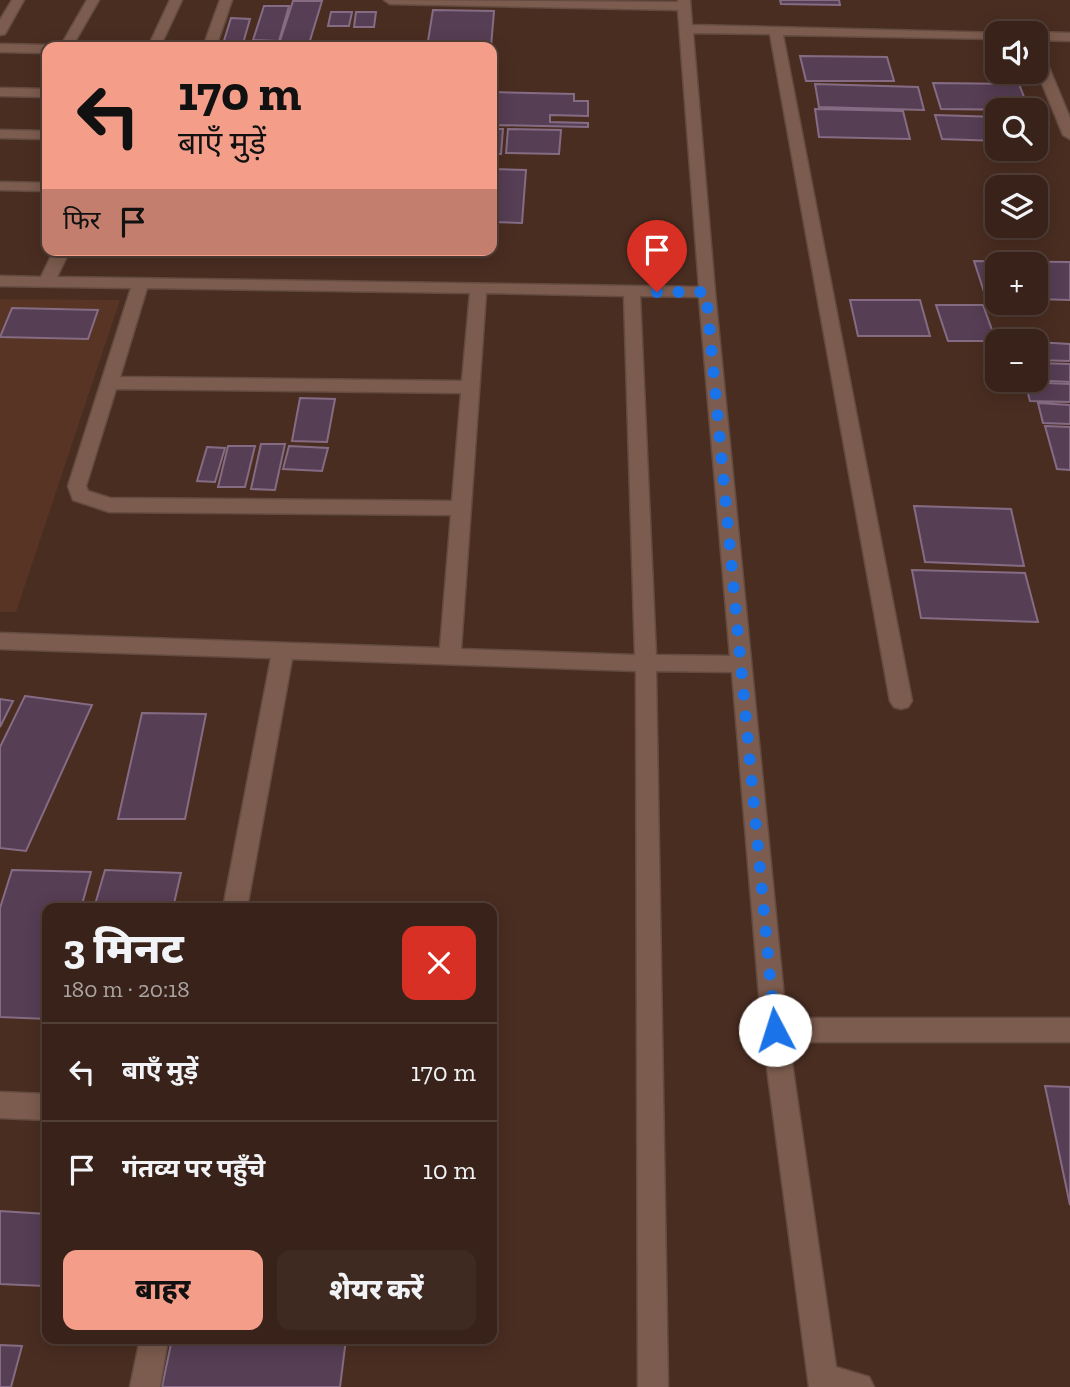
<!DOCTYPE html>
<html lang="hi">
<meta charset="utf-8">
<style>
body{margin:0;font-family:"Zilla Slab","Noto Sans Devanagari",serif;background:#3f2a22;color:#f1f3f6;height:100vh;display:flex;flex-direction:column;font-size:26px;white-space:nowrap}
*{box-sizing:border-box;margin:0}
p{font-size:23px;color:#aba4a2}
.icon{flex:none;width:38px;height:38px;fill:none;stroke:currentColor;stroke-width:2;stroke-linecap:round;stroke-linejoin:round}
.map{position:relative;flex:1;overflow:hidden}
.details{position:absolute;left:42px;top:903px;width:455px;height:441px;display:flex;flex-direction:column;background:#382219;border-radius:14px;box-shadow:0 4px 18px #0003,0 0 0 2px #523f38}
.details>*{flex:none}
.hud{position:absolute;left:42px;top:42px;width:455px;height:214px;border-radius:14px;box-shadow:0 4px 18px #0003,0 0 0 2px #523f38;background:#f49e89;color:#111;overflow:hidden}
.tools{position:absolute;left:985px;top:21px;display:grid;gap:14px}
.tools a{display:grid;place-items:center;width:63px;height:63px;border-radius:14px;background:#382219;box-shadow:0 4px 18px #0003,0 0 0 2px #523f38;font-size:35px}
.pin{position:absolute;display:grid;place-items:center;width:60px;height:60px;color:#fff;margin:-72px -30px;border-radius:50% 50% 50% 0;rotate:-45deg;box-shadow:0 0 7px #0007}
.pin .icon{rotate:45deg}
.me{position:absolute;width:77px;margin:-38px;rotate:355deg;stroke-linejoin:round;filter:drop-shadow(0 0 5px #0008)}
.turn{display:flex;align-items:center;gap:24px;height:147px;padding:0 21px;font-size:32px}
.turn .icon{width:91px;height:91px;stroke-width:2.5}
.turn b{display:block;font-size:49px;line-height:60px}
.then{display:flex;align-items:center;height:66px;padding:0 21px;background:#0003;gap:14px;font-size:26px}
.round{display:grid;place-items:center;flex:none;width:74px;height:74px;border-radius:14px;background:#3f2a22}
.overview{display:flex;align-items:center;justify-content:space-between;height:119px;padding:0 21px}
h1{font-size:42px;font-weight:800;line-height:52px}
.action{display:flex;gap:14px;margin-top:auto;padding:14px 21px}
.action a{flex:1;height:80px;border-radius:14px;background:#f49e89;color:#111;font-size:28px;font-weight:800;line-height:80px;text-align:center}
.action a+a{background:#3f2a22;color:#f1f3f6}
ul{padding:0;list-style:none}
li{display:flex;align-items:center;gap:21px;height:98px;padding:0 21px;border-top:2px solid #523f38}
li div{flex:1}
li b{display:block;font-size:26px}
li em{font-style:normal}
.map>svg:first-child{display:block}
</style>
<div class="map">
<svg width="1070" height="1387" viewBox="0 0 1070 1387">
<rect width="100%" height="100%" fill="#4a2d21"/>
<path fill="#573424" d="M 0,299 L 120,300 L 16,612 L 0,612 Z"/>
<path fill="#563e54" stroke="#856c84" stroke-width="2" d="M 780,0 L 839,0 L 840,5 L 781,4 Z
M 293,1 L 322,1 L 308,47 L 278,47 Z
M 264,6 L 289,6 L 279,41 L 253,40 Z
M 433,10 L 494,11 L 491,47 L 427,47 Z
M 331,12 L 352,12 L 349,26 L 328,26 Z
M 356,12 L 376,12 L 374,27 L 354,27 Z
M 231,18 L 250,19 L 242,47 L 222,47 Z
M 800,56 L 887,57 L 894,81 L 806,81 Z
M 933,83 L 1019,84 L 1029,110 L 941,109 Z
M 815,84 L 918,87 L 924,110 L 819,107 Z
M 492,92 L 574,94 L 574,101 L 588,101 L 588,116 L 550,115 L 550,122 L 588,123 L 588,127 L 492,125 Z
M 815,109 L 903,111 L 910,139 L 819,137 Z
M 935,115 L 998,117 L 998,141 L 942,139 Z
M 492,129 L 503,129 L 501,154 L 492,154 Z
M 508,129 L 561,130 L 559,154 L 506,153 Z
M 492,169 L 526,170 L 522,223 L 492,222 Z
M 974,261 L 1070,262 L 1070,300 L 1036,299 L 1036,264 L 998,264 L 998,299 L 986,298 Z
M 850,300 L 920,300 L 930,336 L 858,336 Z
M 936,305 L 983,305 L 996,341 L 948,341 Z
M 12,308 L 98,310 L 88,339 L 0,337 Z
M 1036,342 L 1070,344 L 1070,361 L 1036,360 Z
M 1036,363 L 1070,364 L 1070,382 L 1031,380 L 1036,380 Z
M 1025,382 L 1070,384 L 1070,402 L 1030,401 Z
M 300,398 L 335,399 L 327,442 L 292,441 Z
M 1038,403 L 1070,405 L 1070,424 L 1043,423 Z
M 1045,426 L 1070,427 L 1070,470 L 1057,469 Z
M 261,444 L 285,444 L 275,490 L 251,489 Z
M 228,446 L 255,446 L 245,487 L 218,487 Z
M 289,446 L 328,448 L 322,471 L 283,469 Z
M 207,447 L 225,448 L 215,482 L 197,481 Z
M 914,506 L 1011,509 L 1024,566 L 925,562 Z
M 912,570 L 1025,573 L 1038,622 L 921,618 Z
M 25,696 L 92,705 L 26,851 L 0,848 L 0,747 Z
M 0,699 L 13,701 L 0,727 Z
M 142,713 L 206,714 L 185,819 L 118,819 Z
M 12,870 L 91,872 L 81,908 L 47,908 L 47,1019 L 0,1017 L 0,908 Z
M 105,870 L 181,873 L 173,908 L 94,908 Z
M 1045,1086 L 1070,1087 L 1070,1205 Z
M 0,1211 L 47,1214 L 47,1273 L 44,1286 L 0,1284 Z
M 172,1339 L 346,1339 L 340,1387 L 162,1387 Z
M 0,1345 L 22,1346 L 11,1387 L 0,1387 Z"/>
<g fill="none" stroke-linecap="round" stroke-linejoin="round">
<defs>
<path id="minor" d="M 12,0 L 24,0 L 5,34 L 0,35 L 0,20 Z
M 87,0 L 99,0 L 72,47 L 60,47 Z
M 170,0 L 182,0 L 160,47 L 148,47 Z
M 220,0 L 232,0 L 216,47 L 203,47 Z
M 384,0 L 678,2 L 678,0 L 690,0 L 692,25 L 1003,33 L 998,33 L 998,39 L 783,35 L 912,701 L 908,707 L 901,709 L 894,707 L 890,701 L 770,34 L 693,33 L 715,292 L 786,1018 L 1070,1018 L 1070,1042 L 789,1042 L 836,1367 L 869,1377 L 874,1387 L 809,1387 L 762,1030 L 732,672 L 656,671 L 668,1387 L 638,1387 L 636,671 L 292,659 L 247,908 L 223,908 L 271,658 L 0,649 L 0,633 L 440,648 L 451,515 L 109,512 L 73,500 L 68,486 L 131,288 L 0,286 L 0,276 L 41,277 L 54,250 L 70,250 L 57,277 L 699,287 L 678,10 L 390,4 ZM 147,288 L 470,293 L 462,381 L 120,377 ZM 486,293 L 624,296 L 635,655 L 461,649 ZM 640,296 L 699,297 L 730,656 L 656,655 ZM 116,389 L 461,393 L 452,501 L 110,498 L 88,491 L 86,486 Z
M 1036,32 L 1070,33 L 1070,41 L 1036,40 L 1036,33 L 1031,33 Z
M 0,44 L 47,45 L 52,47 L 47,47 L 47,53 L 0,52 Z
M 1036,49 L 1043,53 L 1070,118 L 1070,139 L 1063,135 L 1036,69 Z
M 0,88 L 47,89 L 47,97 L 0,96 Z
M 0,130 L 47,131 L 47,139 L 0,138 Z
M 0,182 L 47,183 L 47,191 L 0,190 Z
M 0,1092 L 47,1094 L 47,1120 L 0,1118 Z
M 140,1339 L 168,1339 L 160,1387 L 130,1387 Z"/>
</defs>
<use href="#minor" stroke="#634b40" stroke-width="3"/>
<use href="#minor" fill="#7c5c4e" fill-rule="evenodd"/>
</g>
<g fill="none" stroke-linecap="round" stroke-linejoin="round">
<path stroke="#1a73e8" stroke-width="12" stroke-dasharray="0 21.6" d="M 657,292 L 706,292 L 775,1030"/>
</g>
</svg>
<div class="tools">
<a><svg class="icon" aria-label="sound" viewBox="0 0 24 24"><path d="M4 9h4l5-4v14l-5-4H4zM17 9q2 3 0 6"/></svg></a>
<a><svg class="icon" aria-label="search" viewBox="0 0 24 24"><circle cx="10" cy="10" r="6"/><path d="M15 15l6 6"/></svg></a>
<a><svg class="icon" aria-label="layers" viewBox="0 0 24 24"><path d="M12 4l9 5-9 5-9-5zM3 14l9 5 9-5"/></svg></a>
<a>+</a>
<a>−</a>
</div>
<div class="pin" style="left:657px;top:292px;background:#d93025"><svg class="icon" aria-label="arrive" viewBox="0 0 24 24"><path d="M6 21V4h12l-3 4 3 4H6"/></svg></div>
<svg class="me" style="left:775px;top:1030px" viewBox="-20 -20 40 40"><circle r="19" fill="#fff"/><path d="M0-13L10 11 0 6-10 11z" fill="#1a73e8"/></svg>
<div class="hud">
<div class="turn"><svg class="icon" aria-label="left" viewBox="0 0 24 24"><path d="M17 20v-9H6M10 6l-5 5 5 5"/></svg><div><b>170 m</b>बाएँ मुड़ें</div></div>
<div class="then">फिर<svg class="icon" aria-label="arrive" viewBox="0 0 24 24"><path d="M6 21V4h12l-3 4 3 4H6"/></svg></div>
</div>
<section class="details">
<div class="overview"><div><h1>3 मिनट</h1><p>180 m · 20:18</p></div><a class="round" style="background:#d93025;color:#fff"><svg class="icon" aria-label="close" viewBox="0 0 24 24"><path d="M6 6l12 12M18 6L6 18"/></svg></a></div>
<ul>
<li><svg class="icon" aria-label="left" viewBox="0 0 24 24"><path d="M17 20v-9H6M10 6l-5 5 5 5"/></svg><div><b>बाएँ मुड़ें</b></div><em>170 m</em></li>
<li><svg class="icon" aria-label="arrive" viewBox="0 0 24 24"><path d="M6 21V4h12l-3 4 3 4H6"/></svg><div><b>गंतव्य पर पहुँचे</b></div><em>10 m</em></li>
</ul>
<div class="action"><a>बाहर</a><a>शेयर करें</a></div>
</section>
</div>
